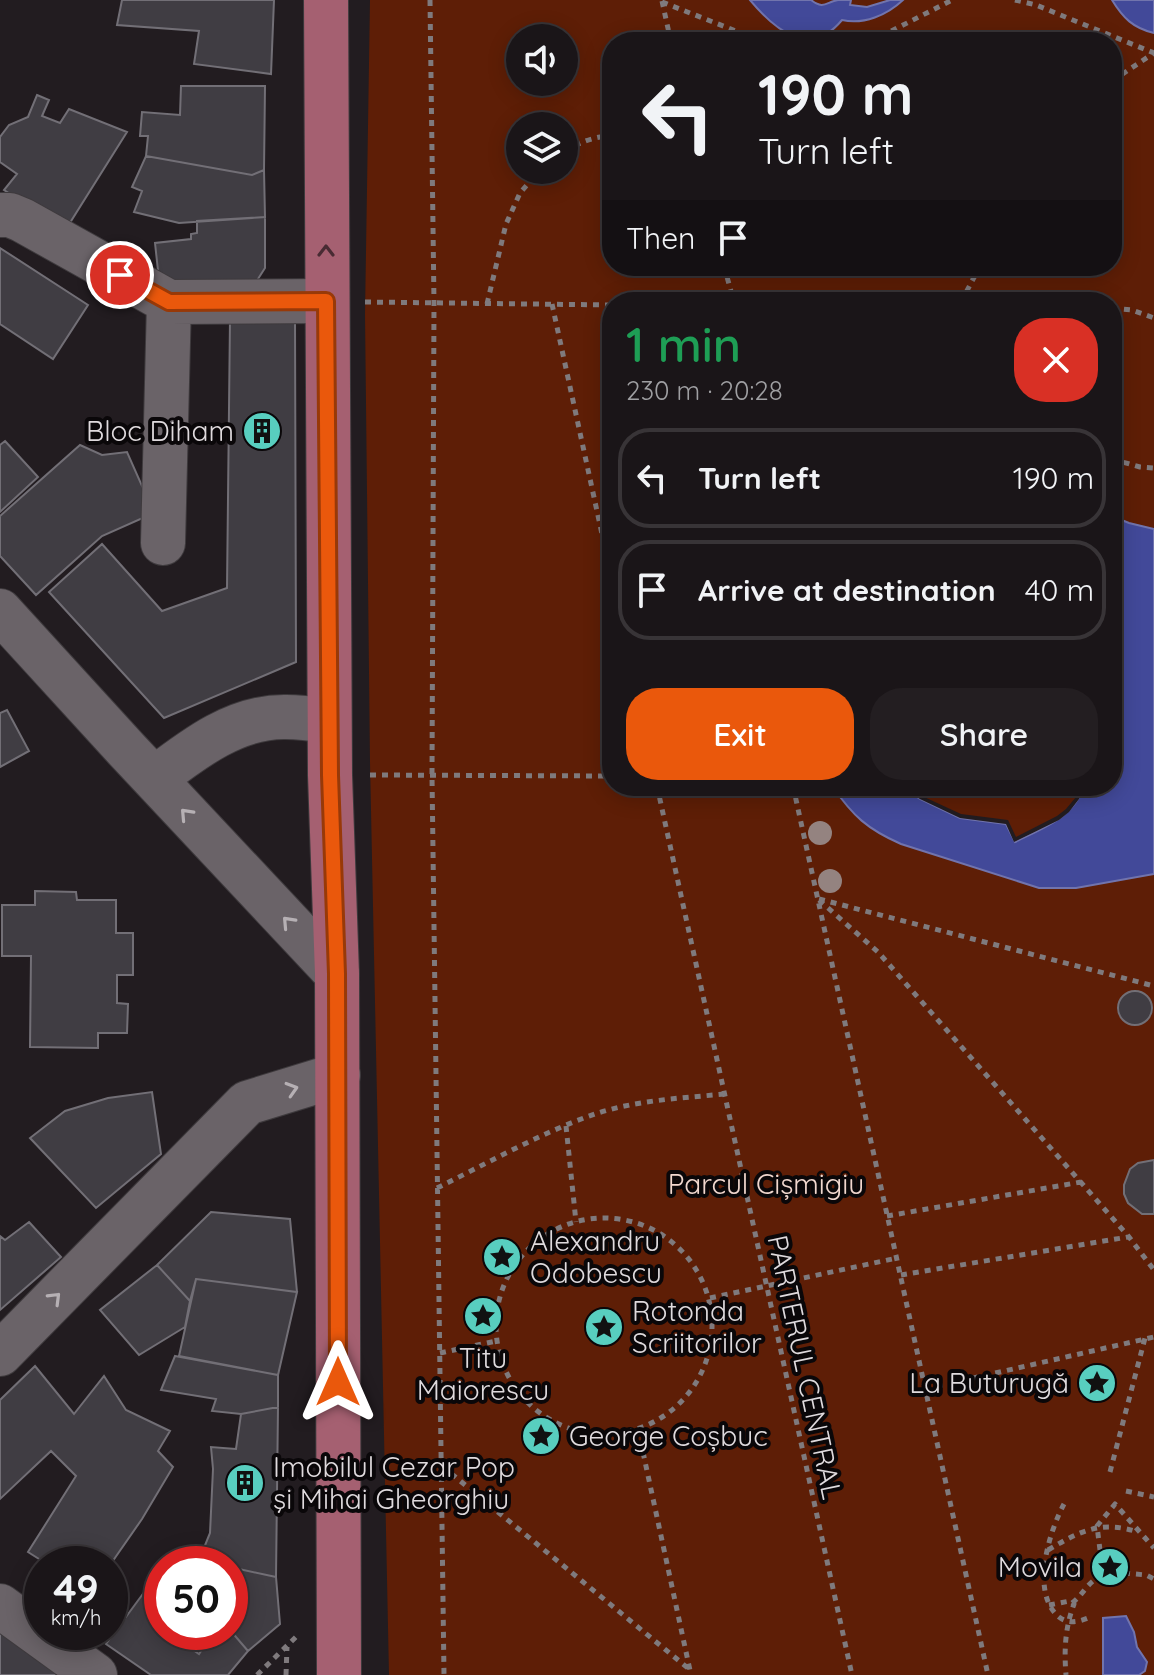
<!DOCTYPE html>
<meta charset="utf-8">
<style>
body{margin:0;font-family:Quicksand,sans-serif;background:#231e21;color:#f1f3f6;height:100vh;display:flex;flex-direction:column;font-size:30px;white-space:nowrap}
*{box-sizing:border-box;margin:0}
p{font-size:26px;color:#9f9fa2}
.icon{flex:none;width:44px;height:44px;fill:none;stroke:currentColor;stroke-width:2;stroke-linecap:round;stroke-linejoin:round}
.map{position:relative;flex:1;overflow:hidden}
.drawer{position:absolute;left:602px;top:292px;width:520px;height:504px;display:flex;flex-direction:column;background:#1a1518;border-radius:32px;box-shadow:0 4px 20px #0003,0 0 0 2px #383437}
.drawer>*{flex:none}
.guide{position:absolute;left:602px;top:32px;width:520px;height:244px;border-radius:32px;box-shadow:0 4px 20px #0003,0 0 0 2px #383437;background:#1a1518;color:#f1f3f6;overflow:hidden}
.tools{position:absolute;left:506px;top:24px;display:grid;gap:16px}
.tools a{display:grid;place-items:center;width:72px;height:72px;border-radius:50%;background:#1a1518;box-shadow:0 4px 20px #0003,0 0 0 2px #383437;font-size:40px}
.speed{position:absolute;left:24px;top:1546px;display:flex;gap:16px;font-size:40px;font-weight:700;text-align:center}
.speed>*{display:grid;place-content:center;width:104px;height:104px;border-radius:50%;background:#1a1518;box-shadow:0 4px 20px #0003,0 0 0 2px #383437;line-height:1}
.speed small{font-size:20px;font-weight:400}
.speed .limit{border:12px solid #d22;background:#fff;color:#111}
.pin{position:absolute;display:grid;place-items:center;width:68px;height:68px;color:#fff;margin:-34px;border:4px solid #fff;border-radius:50%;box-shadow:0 2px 8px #0007}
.me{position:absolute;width:88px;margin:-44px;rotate:0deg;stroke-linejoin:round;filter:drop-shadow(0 0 6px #0008)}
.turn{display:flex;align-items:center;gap:28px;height:168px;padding:0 24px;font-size:36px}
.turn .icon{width:104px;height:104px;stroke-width:2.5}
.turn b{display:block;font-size:56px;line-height:68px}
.then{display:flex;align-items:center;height:76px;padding:0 24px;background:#0003;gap:16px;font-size:30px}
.round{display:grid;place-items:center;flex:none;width:84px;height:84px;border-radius:32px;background:#231e21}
.overview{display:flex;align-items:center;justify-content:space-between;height:136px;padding:0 24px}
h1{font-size:48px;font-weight:600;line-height:60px;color:#1e9e55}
.action{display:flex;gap:16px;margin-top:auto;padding:16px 24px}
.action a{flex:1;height:92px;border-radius:32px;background:#ea580c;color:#fff;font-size:32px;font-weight:600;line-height:92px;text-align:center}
.action a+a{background:#231e21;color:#f1f3f6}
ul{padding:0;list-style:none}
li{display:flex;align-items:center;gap:24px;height:100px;margin:0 16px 12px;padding:0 8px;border:4px solid #383437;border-radius:32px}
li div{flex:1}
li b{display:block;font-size:30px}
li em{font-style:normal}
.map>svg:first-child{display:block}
</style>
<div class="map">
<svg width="1154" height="1675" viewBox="0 0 1154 1675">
<rect width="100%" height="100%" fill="#221c20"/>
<path fill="#5e1e06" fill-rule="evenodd" d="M 370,0 L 1154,0 L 1154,1675 L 389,1675 L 370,762 L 365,314 ZM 520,38 L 564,38 L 564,82 L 520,82 ZM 612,42 L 1112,42 L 1112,266 L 612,266 ZM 520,126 L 564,126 L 564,170 L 520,170 ZM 612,302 L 1112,302 L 1112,786 L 612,786 Z"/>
<path fill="#424999" stroke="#7174ad" stroke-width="2" d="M 750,0 L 811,0 C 824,10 826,2 838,0 C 843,0 847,0 851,0 L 850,5 L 867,7 L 890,0 L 903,0 C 887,15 864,25 842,20 C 810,59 775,30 750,0 Z
M 1112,0 L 1154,0 L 1154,33 C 1133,28 1123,18 1112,0 Z
M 1112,516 L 1129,523 L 1154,529 L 1154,874 L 1076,888 L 1039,888 L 901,844 C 867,829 853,816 832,786 L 900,786 L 920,799 L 960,818 L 1006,824 L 1015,842 C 1045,827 1071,819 1085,786 L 1112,786 Z
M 1126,1616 L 1134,1632 L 1137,1647 L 1147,1662 L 1145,1671 L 1139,1675 L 1103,1675 L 1103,1618 Z"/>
<path fill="#221c20" d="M 900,786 L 907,786 L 922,796 L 961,814 L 1008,820 L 1016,837 L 1057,816 L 1066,809 L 1076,797 L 1081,786 L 1085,786 L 1079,799 L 1069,812 L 1059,820 L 1014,842 L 1006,824 L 960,818 L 920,799 Z"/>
<path fill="#403d43" stroke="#726f76" stroke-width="2" d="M 122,0 L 274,0 L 271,74 L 194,64 L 199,31 L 117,25 Z
M 181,86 L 265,86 L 264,170 L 252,175 L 146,156 L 148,136 L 140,136 L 142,112 L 180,115 Z
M 37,95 L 49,100 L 42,116 L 60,123 L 69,109 L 127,132 L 66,229 L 4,190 L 17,174 L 0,162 L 0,137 L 9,125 L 28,117 Z
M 146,156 L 252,175 L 264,170 L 265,217 L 179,223 L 134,212 L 142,191 L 132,187 Z
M 265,217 L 265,268 L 256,282 L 160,289 L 155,243 L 191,239 L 191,234 L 197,233 L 197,221 Z
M 0,248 L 88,305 L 53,359 L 0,324 Z
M 295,318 L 296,662 L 164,718 L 49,592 L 102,544 L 162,611 L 227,588 L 230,319 Z
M 5,441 L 38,477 L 0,512 L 0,445 Z
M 80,445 L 102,455 L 127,452 L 154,513 L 102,536 L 36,595 L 0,556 L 0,516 Z
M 7,710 L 29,751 L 0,767 L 0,713 Z
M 35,891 L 76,892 L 77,900 L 116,900 L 116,933 L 133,933 L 133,975 L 117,975 L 117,1003 L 128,1004 L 127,1033 L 98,1033 L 98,1048 L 30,1047 L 31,956 L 2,956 L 2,905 L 35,905 Z
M1118 1008a17 17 0 1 1 34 0a17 17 0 1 1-34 0Z
M 152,1092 L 161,1154 L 96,1208 L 30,1138 L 65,1111 L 108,1098 Z
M 1154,1160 L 1154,1214 L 1142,1214 L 1128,1203 L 1124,1194 L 1124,1185 L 1130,1169 L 1138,1163 Z
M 211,1212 L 290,1219 L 297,1292 L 196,1279 L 190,1301 L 157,1265 Z
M 29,1222 L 61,1257 L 0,1310 L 0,1236 L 5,1240 Z
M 157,1265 L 190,1301 L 185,1327 L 139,1355 L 100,1310 Z
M 196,1279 L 297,1292 L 278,1375 L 179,1356 Z
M 175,1356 L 278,1375 L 278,1407 L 241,1414 L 212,1411 L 216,1399 L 161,1390 Z
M 35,1366 L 74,1414 L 104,1376 L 126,1410 L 170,1431 L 158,1451 L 173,1467 L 142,1519 L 110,1565 L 47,1564 L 28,1552 L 76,1476 L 51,1451 L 0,1499 L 0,1400 Z
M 278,1407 L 276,1577 L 230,1567 L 230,1564 L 215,1564 L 199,1560 L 210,1533 L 213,1469 L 211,1447 L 236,1449 L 241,1414 Z
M 230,1567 L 276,1577 L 280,1624 L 248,1651 L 230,1630 Z
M 162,1568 L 162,1632 L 174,1632 L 172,1635 L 199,1654 L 214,1632 L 230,1632 L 230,1630 L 248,1651 L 228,1675 L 151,1675 L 106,1644 Z
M 0,1623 L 79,1675 L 0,1675 Z"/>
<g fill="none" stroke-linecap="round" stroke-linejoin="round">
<defs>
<path id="minor" d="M 0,215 L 10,215 L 22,220 L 169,302 L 326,301
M 163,543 L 169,302
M 0,611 L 126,749 L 337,974
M 154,779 C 192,750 235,716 286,717 C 300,717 315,719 329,721
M 0,1354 L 247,1103 L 338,1075
M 0,1606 L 95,1675"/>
<path id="major" d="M 326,0 L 330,775 L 337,974 L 339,1675"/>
</defs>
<use href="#minor" stroke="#3e3a3d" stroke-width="46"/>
<use href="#major" stroke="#3e3a3d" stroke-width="46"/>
<path stroke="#7f7a7d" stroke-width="5" stroke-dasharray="6 6" stroke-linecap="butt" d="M 430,0 L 434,303 L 432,776 L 444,1675
M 1015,0 L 1036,5 L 1154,53
M 662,1 L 671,42
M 662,2 L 764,42
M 870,42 L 952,0
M 1112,81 L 1154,53
M 564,151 C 579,143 594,136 612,136
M 724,266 L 734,302
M 365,302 L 612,305
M 961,302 L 980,266
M 487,304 L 506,224 L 520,193 L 540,170
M 552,304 L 612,580
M 1112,308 L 1132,310 L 1154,318
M 1112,459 L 1140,467 L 1154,468
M 370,775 L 612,776
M 657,786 L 852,1675
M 793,786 L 988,1675
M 819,899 L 1154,986
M 819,900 L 878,952 L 1129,1237 L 1154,1270
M 566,1126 L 576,1222
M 437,1188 C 488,1163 544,1131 598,1113 C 639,1100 682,1098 725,1094
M 887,1216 L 1081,1182
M496 1326a108 108 0 1 1 216 0a108 108 0 1 1-216 0Z
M 901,1275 L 1128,1237
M 710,1298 L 897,1258
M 440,1353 L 496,1341
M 925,1389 L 1154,1337
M 638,1429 L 691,1675
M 442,1466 L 689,1669
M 1110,1472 L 1145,1338
M 1126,1491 L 1154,1497
M 1064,1504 C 1049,1532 1030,1593 1059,1617 C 1068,1624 1078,1622 1088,1618
M 1048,1550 C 1080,1531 1101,1520 1138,1532
M 1100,1550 L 1097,1526 L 1115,1504 L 1154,1548
M 1124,1573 L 1146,1575 L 1154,1579
M 1072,1603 C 1083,1595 1087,1583 1099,1577
M 1049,1605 L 1070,1601 L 1074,1604 C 1065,1628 1064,1650 1066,1675
M 257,1675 L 299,1634
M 286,1675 L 287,1647"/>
<use href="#minor" stroke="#6a6368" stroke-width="44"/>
<use href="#major" stroke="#a56071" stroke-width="44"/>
</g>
<g fill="#948380">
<circle cx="820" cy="833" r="12"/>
<circle cx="830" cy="881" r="12"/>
</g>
<defs><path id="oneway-chevron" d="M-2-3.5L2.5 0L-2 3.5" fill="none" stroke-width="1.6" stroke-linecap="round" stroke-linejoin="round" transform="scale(2)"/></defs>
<use stroke="#482b33" href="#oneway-chevron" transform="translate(326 251) rotate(-90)"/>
<g stroke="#b6b0b4">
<use href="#oneway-chevron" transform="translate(186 814) rotate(-133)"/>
<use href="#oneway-chevron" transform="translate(288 922) rotate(-133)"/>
<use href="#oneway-chevron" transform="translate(292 1089) rotate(-17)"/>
<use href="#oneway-chevron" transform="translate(55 1298) rotate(-45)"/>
</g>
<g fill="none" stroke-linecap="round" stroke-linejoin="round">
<defs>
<path id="route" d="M 120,275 L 169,302 L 326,301 L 330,775 L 337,974 L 338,1382"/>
</defs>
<use href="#route" stroke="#983908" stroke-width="20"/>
<use href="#route" stroke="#ea580c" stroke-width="14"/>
</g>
<defs>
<symbol id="building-disc" viewBox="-11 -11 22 22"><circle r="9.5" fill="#58cebf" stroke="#0a0709"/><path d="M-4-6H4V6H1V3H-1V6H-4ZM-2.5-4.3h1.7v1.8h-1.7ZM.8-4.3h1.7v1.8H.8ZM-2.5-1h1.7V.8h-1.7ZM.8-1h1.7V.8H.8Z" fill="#111"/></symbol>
<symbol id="sight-disc" viewBox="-11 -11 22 22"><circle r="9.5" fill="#58cebf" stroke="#0a0709"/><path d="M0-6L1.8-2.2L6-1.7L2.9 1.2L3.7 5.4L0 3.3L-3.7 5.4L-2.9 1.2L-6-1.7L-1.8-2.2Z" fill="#111"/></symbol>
</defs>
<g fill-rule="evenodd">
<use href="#building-disc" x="240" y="409" width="44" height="44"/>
<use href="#sight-disc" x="480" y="1235" width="44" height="44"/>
<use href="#sight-disc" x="461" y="1294" width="44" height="44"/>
<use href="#sight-disc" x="582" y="1305" width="44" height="44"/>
<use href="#sight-disc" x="1075" y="1361" width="44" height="44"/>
<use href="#sight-disc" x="519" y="1414" width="44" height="44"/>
<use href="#building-disc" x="223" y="1461" width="44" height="44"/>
<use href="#sight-disc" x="1088" y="1545" width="44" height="44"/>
</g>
<g text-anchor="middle" stroke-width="8" stroke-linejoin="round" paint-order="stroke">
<g font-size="28" fill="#dfdadd" stroke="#0a0709" text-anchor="start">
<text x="234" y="441" text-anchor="end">Bloc Diham</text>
<text x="530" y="1251">Alexandru<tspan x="530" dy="32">Odobescu</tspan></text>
<text x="632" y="1321">Rotonda<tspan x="632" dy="32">Scriitorilor</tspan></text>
<text x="483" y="1368" text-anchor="middle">Titu<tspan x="483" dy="32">Maiorescu</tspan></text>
<text x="1069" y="1393" text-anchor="end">La Buturugă</text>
<text x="569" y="1446">George Coșbuc</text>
<text x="273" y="1477">Imobilul Cezar Pop<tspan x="273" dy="32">şi Mihai Gheorghiu</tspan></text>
<text x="1082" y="1577" text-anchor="end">Movila</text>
</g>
<g font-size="28" fill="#f1d7ce" stroke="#0a0709">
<text x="766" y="1194">Parcul Cișmigiu</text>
</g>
<g font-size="28" fill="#dfdadd" stroke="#0a0709">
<text transform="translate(805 1367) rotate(78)" y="10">PARTERUL CENTRAL</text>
</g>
</g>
</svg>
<div class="tools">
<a><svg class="icon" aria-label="sound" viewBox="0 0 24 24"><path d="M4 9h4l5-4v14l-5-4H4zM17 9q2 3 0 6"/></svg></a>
<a><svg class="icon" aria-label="layers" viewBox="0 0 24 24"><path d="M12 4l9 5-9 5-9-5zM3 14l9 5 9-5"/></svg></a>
</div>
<div class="speed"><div>49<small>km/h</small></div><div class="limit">50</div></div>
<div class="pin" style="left:120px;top:275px;background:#d93025"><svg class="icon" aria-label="arrive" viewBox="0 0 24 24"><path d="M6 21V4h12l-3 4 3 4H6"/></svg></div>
<svg class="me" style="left:338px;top:1382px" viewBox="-20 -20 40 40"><path d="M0-17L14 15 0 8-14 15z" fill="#ea580c" stroke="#fff" stroke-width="4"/></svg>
<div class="guide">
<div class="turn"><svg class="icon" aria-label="left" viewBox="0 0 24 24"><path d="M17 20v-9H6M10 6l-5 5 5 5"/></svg><div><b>190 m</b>Turn left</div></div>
<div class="then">Then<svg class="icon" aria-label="arrive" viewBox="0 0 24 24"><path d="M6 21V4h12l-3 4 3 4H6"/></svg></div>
</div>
<section class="drawer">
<div class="overview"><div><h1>1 min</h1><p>230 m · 20:28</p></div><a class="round" style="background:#d93025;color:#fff"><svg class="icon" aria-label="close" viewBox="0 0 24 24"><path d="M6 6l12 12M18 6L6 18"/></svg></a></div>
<ul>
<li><svg class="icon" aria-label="left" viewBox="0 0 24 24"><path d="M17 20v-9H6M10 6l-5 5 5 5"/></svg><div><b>Turn left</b></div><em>190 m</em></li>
<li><svg class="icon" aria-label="arrive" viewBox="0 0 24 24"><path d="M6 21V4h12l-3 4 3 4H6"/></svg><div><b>Arrive at destination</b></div><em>40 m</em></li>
</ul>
<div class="action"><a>Exit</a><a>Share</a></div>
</section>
</div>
